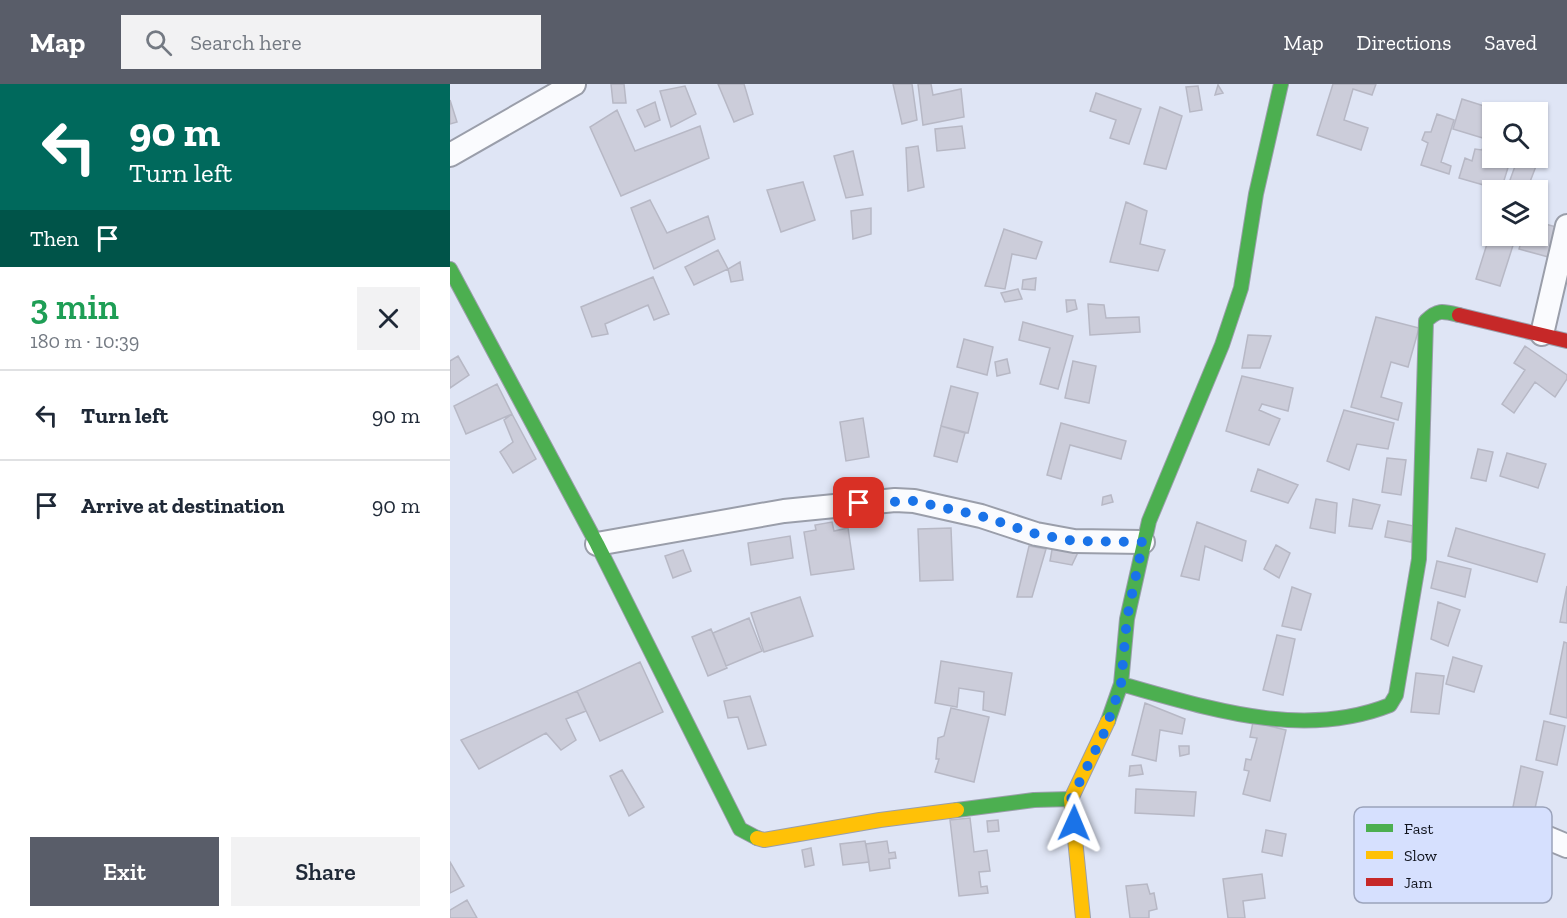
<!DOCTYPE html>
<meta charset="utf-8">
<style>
body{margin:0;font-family:"Zilla Slab",serif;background:#f2f2f3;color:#1f2937;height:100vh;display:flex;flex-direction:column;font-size:22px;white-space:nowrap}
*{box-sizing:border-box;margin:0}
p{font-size:20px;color:#747a83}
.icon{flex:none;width:33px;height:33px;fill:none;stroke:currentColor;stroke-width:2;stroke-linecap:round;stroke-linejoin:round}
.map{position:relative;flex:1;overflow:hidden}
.details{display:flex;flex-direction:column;background:#fff;width:450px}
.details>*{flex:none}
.top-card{background:#00695c;color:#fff;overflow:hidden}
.buttons{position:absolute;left:1032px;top:18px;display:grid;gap:12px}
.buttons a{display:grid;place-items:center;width:66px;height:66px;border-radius:0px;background:#fff;box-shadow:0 2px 4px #0004;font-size:30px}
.pin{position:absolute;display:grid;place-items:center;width:51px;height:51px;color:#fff;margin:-26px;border-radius:12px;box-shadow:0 3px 9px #0006}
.me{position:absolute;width:66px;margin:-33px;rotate:1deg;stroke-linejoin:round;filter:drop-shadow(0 0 4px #0008)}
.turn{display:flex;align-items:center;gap:21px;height:126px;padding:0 30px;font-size:27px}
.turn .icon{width:78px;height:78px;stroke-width:2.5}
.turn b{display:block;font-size:42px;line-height:51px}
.then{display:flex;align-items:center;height:57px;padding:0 30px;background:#0003;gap:12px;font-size:22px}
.round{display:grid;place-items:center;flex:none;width:63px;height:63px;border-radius:0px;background:#f2f2f3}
.head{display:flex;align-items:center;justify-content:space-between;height:102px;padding:0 30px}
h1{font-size:36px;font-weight:600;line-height:45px;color:#1e9e55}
.primary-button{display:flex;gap:12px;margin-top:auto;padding:12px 30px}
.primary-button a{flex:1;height:69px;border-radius:0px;background:#595d69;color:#fff;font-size:24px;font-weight:600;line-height:69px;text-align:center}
.primary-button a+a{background:#f2f2f3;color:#1f2937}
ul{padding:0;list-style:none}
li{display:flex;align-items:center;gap:18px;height:90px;padding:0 30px;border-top:2px solid #e0e1e3}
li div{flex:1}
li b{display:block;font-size:22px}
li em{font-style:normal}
header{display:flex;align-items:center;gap:36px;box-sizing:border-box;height:84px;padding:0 30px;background:#595d69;color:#fff}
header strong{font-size:28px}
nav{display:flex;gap:33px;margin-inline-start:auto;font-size:21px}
.search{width:420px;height:54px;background:#f2f2f3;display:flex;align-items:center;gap:15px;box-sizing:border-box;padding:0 21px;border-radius:0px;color:#747a83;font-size:22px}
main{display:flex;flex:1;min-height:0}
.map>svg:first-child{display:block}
</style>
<header>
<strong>Map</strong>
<div class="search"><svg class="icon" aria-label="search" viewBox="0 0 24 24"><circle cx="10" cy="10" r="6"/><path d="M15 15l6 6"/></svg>Search here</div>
<nav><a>Map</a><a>Directions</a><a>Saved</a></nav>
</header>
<main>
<section class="details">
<div class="top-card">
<div class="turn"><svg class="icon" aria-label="left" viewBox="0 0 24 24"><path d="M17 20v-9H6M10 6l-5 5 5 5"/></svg><div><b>90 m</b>Turn left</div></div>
<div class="then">Then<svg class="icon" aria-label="arrive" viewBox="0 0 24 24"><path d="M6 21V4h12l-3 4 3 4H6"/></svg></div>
</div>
<div class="head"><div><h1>3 min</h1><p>180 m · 10:39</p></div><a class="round"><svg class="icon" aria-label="close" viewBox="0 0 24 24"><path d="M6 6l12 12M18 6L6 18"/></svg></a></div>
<ul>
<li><svg class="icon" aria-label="left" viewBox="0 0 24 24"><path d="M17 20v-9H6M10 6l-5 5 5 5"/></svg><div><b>Turn left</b></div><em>90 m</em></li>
<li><svg class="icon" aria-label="arrive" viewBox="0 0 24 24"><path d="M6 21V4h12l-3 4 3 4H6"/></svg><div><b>Arrive at destination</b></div><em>90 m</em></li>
</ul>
<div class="primary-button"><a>Exit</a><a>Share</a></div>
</section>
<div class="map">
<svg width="1117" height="834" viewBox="0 0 1117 834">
<rect width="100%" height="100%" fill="#dfe5f5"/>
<path fill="#cccdda" stroke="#b7b8c5" stroke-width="1.5" d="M 161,0 L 174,0 L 176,19 L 163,19 Z
M 268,0 L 294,0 L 303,30 L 284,38 Z
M 443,0 L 462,0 L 467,36 L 452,40 Z
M 468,0 L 481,0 L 483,11 L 511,5 L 514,33 L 473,41 Z
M 883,0 L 926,0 L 922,11 L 903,5 L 894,36 L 918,44 L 911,66 L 867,51 Z
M 768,1 L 773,9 L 765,11 Z
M 235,2 L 246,30 L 221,43 L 210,7 Z
M 748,2 L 752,26 L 740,28 L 736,3 Z
M 646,9 L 691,25 L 679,60 L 660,54 L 666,36 L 640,27 Z
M 1012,15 L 1053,28 L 1042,28 L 1042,74 L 1061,74 L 1051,106 L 1009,94 L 1015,74 L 1022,77 L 1025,65 L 1032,66 L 1036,55 L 1003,45 Z
M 0,16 L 7,38 L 0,40 Z
M 205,18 L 210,36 L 195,43 L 187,26 Z
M 710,23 L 732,32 L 716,85 L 694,80 Z
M 167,26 L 185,67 L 250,42 L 259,74 L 171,112 L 140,43 Z
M 987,30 L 1004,36 L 991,78 L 1001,82 L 999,90 L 971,81 L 978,59 L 972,56 L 975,48 L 981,48 Z
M 512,42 L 515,64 L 487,67 L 485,45 Z
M 468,62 L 474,103 L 458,107 L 456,64 Z
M 1088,62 L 1093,64 L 1078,103 L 1060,96 L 1068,74 L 1088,74 Z
M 403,67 L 413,111 L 396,114 L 384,72 Z
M 353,98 L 365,136 L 331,148 L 317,106 Z
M 200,116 L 217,149 L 258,132 L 265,155 L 204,185 L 181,124 Z
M 676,118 L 697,127 L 690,160 L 715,166 L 708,187 L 660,178 Z
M 421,124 L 421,150 L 403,155 L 401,127 Z
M 1088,138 L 1110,144 L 1102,174 L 1069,165 L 1073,152 L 1088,152 Z
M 1042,144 L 1042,152 L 1066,152 L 1050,202 L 1026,195 Z
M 554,145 L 592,158 L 586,175 L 562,170 L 555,205 L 535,202 Z
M 268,166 L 278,185 L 244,201 L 235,183 Z
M 290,178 L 293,196 L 281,198 L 278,185 Z
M 203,193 L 219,230 L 204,236 L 198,221 L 155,240 L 158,250 L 142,253 L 131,223 Z
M 586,194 L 585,206 L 572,205 L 573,196 Z
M 568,205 L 572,215 L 555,218 L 551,209 Z
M 616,216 L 625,216 L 627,225 L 617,228 Z
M 638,220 L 654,221 L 656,234 L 689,233 L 690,248 L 640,251 Z
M 926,233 L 969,244 L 958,283 L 941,278 L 931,313 L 952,319 L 948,336 L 901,323 Z
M 573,238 L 623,252 L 608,305 L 590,300 L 600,264 L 569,256 Z
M 798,251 L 821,252 L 810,284 L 792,284 Z
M 514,255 L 543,263 L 537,291 L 507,283 Z
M 1075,262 L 1117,291 L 1117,295 L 1105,313 L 1085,298 L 1064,329 L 1052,320 L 1075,286 L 1064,279 Z
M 8,272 L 19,291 L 0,304 L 0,277 Z
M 557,275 L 560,289 L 547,292 L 545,278 Z
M 623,277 L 646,282 L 639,319 L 615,314 Z
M 792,292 L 843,304 L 838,327 L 812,320 L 809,326 L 830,335 L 819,361 L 776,347 Z
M 47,300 L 62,330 L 16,350 L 4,322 Z
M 501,302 L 528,309 L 518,349 L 491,342 Z
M 894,326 L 944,339 L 938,365 L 907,360 L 899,386 L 877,377 Z
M 62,330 L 86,375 L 63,389 L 50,368 L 63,358 L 54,336 Z
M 413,334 L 419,373 L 396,377 L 390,338 Z
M 611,339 L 676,357 L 671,375 L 620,361 L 611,395 L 597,391 Z
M 491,342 L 515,349 L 507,378 L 484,372 Z
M 1028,365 L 1043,368 L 1036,397 L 1021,394 Z
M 1057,369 L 1096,380 L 1088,404 L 1050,392 Z
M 937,374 L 956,376 L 951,411 L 932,408 Z
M 808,385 L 848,401 L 838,419 L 801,407 Z
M 661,411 L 663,418 L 652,421 L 653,413 Z
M 866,415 L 887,419 L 885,449 L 860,444 Z
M 903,415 L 930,421 L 922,445 L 899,442 Z
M 938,437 L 964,442 L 961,458 L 935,453 Z
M 382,438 L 384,447 L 398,444 L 404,485 L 361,491 L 354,448 L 366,446 L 365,441 Z
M 747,438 L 796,457 L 792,477 L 755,462 L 749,496 L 731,492 Z
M 501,444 L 503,496 L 470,497 L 468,445 Z
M 1006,444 L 1095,470 L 1087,498 L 998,472 Z
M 340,452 L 343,474 L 301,481 L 298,459 Z
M 603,460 L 630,464 L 622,481 L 600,477 Z
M 826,461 L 840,469 L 829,494 L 814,485 Z
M 579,462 L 596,465 L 582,513 L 567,513 Z
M 233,466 L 241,487 L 223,494 L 215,472 Z
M 987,477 L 1021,485 L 1015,513 L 981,504 Z
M 1117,502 L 1117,539 L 1110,538 Z
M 842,503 L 861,510 L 851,546 L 832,542 Z
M 350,513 L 363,552 L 314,568 L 301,529 Z
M 988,518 L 1010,526 L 998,562 L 981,555 Z
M 299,534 L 312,567 L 276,582 L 263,549 Z
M 261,545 L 277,584 L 258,592 L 242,553 Z
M 827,551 L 845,555 L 833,611 L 813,606 Z
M 1114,558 L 1117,559 L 1117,634 L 1100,630 Z
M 1003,573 L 1032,582 L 1024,608 L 996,600 Z
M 491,577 L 562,589 L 555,631 L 533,626 L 534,608 L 509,604 L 507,623 L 485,619 Z
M 190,578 L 213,628 L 150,657 L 127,607 Z
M 966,589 L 994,592 L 989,630 L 961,628 Z
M 127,607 L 136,627 L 116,635 L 126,656 L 111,666 L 96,649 L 29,685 L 11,656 Z
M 300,612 L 316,661 L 298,665 L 288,633 L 278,634 L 274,617 Z
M 695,619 L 735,635 L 732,650 L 710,646 L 706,677 L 682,671 Z
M 501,624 L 539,633 L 524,698 L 485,688 L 489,675 L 486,675 L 488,654 L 494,652 Z
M 1094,637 L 1115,642 L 1107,681 L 1086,676 Z
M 803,638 L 836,646 L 820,717 L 793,710 L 799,687 L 794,686 L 796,675 L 801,676 L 807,654 L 800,653 Z
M 729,662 L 739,662 L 739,670 L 730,672 Z
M 691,681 L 693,690 L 679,692 L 680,682 Z
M 1071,682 L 1093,688 L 1084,729 L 1062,728 Z
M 172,686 L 194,723 L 179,732 L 160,692 Z
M 686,705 L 746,708 L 744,732 L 685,729 Z
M 520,734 L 524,768 L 537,766 L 540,787 L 529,788 L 531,803 L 537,802 L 538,809 L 509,812 L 500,736 Z
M 548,736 L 549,747 L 538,748 L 537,737 Z
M 816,746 L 836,750 L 832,772 L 812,768 Z
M 415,757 L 419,778 L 393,781 L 390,760 Z
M 437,757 L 439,769 L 445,768 L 446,774 L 439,775 L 440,784 L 420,787 L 416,760 Z
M 361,764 L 364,781 L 355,783 L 352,766 Z
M 0,778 L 14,802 L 0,809 Z
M 812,790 L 815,814 L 793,817 L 795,834 L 778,834 L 773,795 Z
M 697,800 L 700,810 L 704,809 L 707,825 L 699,827 L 699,834 L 680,834 L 676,802 Z
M 17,816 L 27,834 L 0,834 L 0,826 Z"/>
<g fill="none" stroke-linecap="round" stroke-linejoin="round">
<defs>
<path id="street" d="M 0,71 L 124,0
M 1092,250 L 1117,142
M 147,460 L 334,427 L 445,416 L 464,417 L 531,432 L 586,450 L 624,457 L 693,458
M 1074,744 L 1117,762"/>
<path id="fast" d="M 0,185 L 147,460 L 290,745 L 307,754
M 671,600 C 758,624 852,656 940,621 L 946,611 L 969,475 L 976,237 C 988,225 993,227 1009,231
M 658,637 L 671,600 L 677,535 L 699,437 L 772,261 L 791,204 L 806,110 L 831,0
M 507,726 L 584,716 L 621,715"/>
<path id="slow" d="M 307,754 L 314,756 L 430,736 L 507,726
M 633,834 L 621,715 L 658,637"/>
<path id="jam" d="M 1009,231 L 1117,257"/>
</defs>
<use href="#street" stroke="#9a9eaa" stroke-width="26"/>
<use href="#fast" stroke="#9a9eaa" stroke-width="16"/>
<use href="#slow" stroke="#9a9eaa" stroke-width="16"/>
<use href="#jam" stroke="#9a9eaa" stroke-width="16"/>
<use href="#street" stroke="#fafbfe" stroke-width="22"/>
<use href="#fast" stroke="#4caf50" stroke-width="14"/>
<use href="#slow" stroke="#ffc107" stroke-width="14"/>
<use href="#jam" stroke="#c62828" stroke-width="14"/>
</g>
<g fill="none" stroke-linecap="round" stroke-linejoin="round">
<path stroke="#1a73e8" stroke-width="10" stroke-dasharray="0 18" d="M 409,419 L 464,417 L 531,432 L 586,450 L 624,457 L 693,458 L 677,534 L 671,600 L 655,647 L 621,715 L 624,739"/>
</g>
<rect x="904" y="723" width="198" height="96" rx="9" fill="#d6e0fe" stroke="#9ba3bb" stroke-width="1.5"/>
<rect x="916" y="740" width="27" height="8" fill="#4caf50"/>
<rect x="916" y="767" width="27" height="8" fill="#ffc107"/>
<rect x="916" y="794" width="27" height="8" fill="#c62828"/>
<g font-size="16" fill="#11141e">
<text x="954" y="750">Fast</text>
<text x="954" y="777">Slow</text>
<text x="954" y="804">Jam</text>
</g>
</svg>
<div class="buttons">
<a><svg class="icon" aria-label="search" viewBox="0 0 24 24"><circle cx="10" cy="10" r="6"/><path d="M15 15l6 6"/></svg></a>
<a><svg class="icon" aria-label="layers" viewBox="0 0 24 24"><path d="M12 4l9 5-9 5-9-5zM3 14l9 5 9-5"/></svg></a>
</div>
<div class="pin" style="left:409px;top:419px;background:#d93025"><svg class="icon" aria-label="arrive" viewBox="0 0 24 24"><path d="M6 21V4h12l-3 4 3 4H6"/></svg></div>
<svg class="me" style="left:624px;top:739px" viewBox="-20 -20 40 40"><path d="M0-17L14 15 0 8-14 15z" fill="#1a73e8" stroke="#fff" stroke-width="4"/></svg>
</div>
</main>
